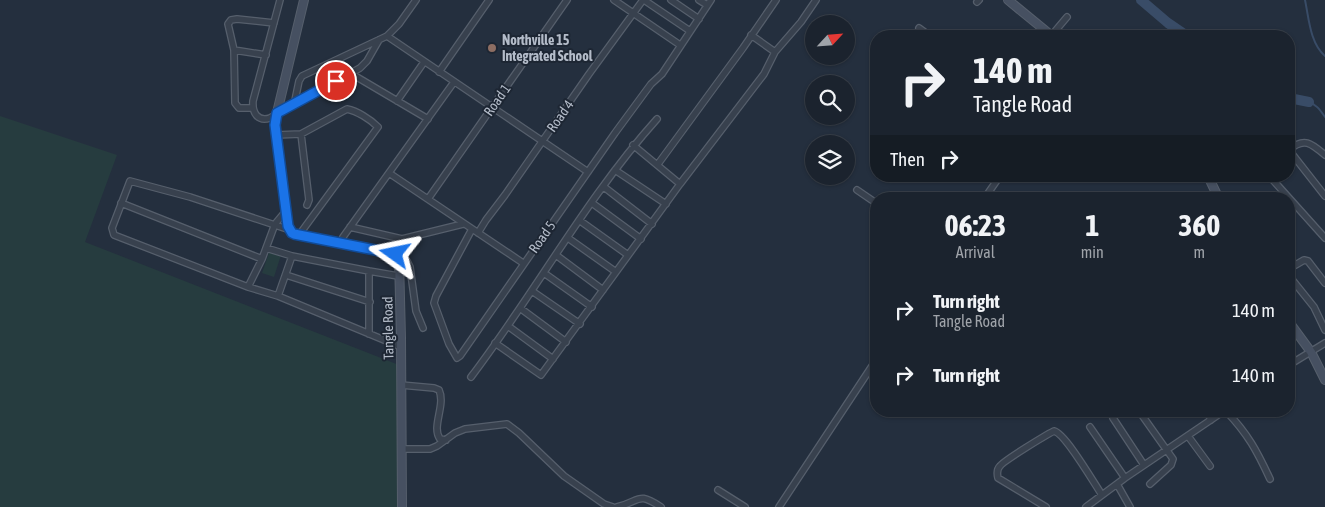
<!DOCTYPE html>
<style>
body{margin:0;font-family:"Asap Condensed",sans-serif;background:#282f3a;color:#f1f3f6;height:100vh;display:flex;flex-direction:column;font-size:19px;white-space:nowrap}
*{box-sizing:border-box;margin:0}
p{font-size:16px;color:#a0a4aa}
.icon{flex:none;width:28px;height:28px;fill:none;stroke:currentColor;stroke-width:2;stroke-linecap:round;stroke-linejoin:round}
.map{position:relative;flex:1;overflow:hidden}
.side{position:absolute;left:870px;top:192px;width:425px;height:225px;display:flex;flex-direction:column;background:#1b232e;border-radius:20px;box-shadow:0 1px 4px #0004,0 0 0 1px #39404a}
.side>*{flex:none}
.banner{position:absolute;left:870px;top:30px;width:425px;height:152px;border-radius:20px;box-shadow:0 1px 4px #0004,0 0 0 1px #39404a;background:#1b232e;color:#f1f3f6;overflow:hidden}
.needle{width:32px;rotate:64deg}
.tools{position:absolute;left:805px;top:15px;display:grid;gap:10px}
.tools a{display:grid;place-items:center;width:50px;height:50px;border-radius:50%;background:#1b232e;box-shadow:0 1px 4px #0004,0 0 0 1px #39404a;font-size:25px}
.pin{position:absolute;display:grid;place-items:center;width:42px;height:42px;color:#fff;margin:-21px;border:2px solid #fff;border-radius:50%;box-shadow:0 1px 5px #0007}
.me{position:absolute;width:55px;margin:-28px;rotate:282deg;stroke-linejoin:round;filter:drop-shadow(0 0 4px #0008)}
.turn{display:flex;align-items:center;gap:18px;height:105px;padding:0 20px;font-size:22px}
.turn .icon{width:65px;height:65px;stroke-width:2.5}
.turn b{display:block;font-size:35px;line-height:42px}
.then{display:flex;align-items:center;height:48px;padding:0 20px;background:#0003;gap:10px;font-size:19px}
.eta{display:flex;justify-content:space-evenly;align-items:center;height:85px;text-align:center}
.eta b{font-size:30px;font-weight:700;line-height:35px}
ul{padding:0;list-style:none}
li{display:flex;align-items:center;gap:15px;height:65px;padding:0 20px}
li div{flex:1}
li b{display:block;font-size:19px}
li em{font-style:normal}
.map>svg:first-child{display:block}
</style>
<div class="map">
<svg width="1325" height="507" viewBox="0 0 1325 507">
<rect width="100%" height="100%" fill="#242f3e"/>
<path fill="#263c3f" d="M 0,116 L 117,155 L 85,242 L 399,365 L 400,507 L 0,507 Z
M 270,250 L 281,255 L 274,277 L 262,273 Z"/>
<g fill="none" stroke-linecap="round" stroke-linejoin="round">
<path stroke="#394c67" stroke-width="2" d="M 1305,0 C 1309,19 1310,43 1325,56
M 1309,102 C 1317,105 1320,110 1325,117"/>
<path stroke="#394c67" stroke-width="10" d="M 1141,0 L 1168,23 L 1187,36
M 1289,98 L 1309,102"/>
<defs>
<path id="street" d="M 280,0 L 253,101 C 252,113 258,122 270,118 L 360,68 L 367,61 L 379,40
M 614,0 L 680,45
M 644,0 L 690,31
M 671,0 L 699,19
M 699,0 L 707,5
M 977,2 L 979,0
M 919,28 L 930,36
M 751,35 L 775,52
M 387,36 L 588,172
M 1051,36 L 1067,17
M 234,50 L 266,55
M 439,72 L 489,0
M 350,73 L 428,119
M 397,101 L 424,62
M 294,105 L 299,81 L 302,76 L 387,36 L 399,24 L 416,0
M 253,108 L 239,108 L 235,103 L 234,50 L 228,24 L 231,20 L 237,19 L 274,23
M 301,134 L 309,200 L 307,205
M 276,135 L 301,134 L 347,109 C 357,111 370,119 378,127 L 299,235
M 633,145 L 680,184
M 1289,150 L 1325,196
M 1289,150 C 1304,137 1311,143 1325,155
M 658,164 L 743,48 L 776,0
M 615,170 L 666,204
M 389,173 L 523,263
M 1272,179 L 1325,238
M 604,187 L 652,224
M 857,190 L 876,203
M 428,199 L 567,0
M 984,199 L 1000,176
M 121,203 L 262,259
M 592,203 L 641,239
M 579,220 L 628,255
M 350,227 L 402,239 L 463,224
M 472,229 L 436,296 L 434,303 L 449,344 L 457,358 L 460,356 L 615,133 L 651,84 L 662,74 L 711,0
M 290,230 L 190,197 L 130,181 L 112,228 L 114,235 L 248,287 L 278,296 L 401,347
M 478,233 L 486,220 L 505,195 L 589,74 L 643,0
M 343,237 L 454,82
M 568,238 L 616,272
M 266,248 L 292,256 L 369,271 L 369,334
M 556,255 L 603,290
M 398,257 L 407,261 L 410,267 L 416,311 L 423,328
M 369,271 L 398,276
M 544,273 L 592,307
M 286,275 L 370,302
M 1325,283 L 1308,261 L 1304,260 L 1292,267 L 1290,277 L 1314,307 L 1325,330
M 248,287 L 262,259 L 275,224 L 285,212
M 532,291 L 580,324
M 278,296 L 292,256
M 520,308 L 566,342
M 508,326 L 553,359
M 495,343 L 541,375 L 680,184 L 764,74 L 775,52 L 801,22 L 816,0
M 1289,365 L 1325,343
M 471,377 C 535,293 586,198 657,119
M 401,385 L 434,388 L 439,390 C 446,405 431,427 440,439 L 446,440
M 1139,411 L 1173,459 L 1171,465 L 1150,484
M 1207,411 L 1211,420
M 1226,411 C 1248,434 1257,451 1270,479
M 1113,418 L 1144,465
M 1090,427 L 1125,478
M 1188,436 L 1210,466
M 402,449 L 430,449 L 437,446 L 455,433 L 465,429 L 507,424 L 519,433 L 564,476 L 604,504 L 613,507
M 1117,484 L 1130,507
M 718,490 L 745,507
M 617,507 C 641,501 637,491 661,507
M 779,507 L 876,360
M 1046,507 L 998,478 C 997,474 997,469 1000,466 C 1003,461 1046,435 1054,431 C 1065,433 1094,483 1102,495
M 1086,507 L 1125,478 L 1224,411"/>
<path id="secondary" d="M 304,0 L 275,121 L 287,222 L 290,230 L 294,234 L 393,253 L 399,259 L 401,338 L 402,507
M 1008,0 L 1052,36
M 1208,176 L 1219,199
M 1289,322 L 1311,352 L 1325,380"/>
</defs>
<use href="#street" stroke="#565f6c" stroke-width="8"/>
<use href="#secondary" stroke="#565f6c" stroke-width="10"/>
<use href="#street" stroke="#38414e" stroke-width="5.5"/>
<use href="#secondary" stroke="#465061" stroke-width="8"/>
</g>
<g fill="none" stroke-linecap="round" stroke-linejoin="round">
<defs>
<path id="route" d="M 336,81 L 277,113 L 275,125 L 288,226 L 292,233 L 294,234 L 395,254"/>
</defs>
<use href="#route" stroke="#114b97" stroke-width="12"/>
<use href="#route" stroke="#1a73e8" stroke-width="9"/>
</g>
<circle fill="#8d6e63" stroke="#1d2633" stroke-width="2" cx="492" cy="48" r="5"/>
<g text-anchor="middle" stroke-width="4" stroke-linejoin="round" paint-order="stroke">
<g font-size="14" font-weight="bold" fill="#b4bcc9" stroke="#1d2633" text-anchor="start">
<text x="502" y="45">Northville 15<tspan x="502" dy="16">Integrated School</tspan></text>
</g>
<g font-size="14" fill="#b4bcc9" stroke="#1d2633">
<text transform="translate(497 100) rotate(-55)" y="5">Road 1</text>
<text transform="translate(560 116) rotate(-55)" y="5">Road 4</text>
<text transform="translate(542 237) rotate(-55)" y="5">Road 5</text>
<text transform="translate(388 328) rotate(-91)" y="5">Tangle Road</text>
</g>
</g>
</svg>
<div class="tools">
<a><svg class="needle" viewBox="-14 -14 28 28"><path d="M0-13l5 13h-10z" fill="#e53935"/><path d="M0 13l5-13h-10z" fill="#a0a4aa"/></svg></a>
<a><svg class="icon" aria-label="search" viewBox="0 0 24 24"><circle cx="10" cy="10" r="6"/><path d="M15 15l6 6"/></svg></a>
<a><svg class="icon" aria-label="layers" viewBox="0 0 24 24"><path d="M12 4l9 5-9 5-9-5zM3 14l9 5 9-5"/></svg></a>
</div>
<div class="pin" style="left:336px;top:81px;background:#d93025"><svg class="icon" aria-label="arrive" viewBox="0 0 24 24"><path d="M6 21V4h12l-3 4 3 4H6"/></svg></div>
<svg class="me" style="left:395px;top:254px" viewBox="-20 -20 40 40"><path d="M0-17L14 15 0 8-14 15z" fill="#1a73e8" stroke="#fff" stroke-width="4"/></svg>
<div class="banner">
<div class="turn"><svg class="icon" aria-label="right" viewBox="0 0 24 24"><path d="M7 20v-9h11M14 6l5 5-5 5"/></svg><div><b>140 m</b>Tangle Road</div></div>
<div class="then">Then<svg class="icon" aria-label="right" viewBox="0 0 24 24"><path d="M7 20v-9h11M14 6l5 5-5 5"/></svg></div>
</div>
<section class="side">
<div class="eta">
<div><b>06:23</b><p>Arrival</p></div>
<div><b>1</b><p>min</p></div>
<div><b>360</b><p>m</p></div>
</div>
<ul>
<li><svg class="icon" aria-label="right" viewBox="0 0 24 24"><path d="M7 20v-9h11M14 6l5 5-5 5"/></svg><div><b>Turn right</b><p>Tangle Road</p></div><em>140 m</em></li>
<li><svg class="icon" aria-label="right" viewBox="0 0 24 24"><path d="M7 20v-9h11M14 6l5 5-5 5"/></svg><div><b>Turn right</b></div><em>140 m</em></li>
</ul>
</section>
</div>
